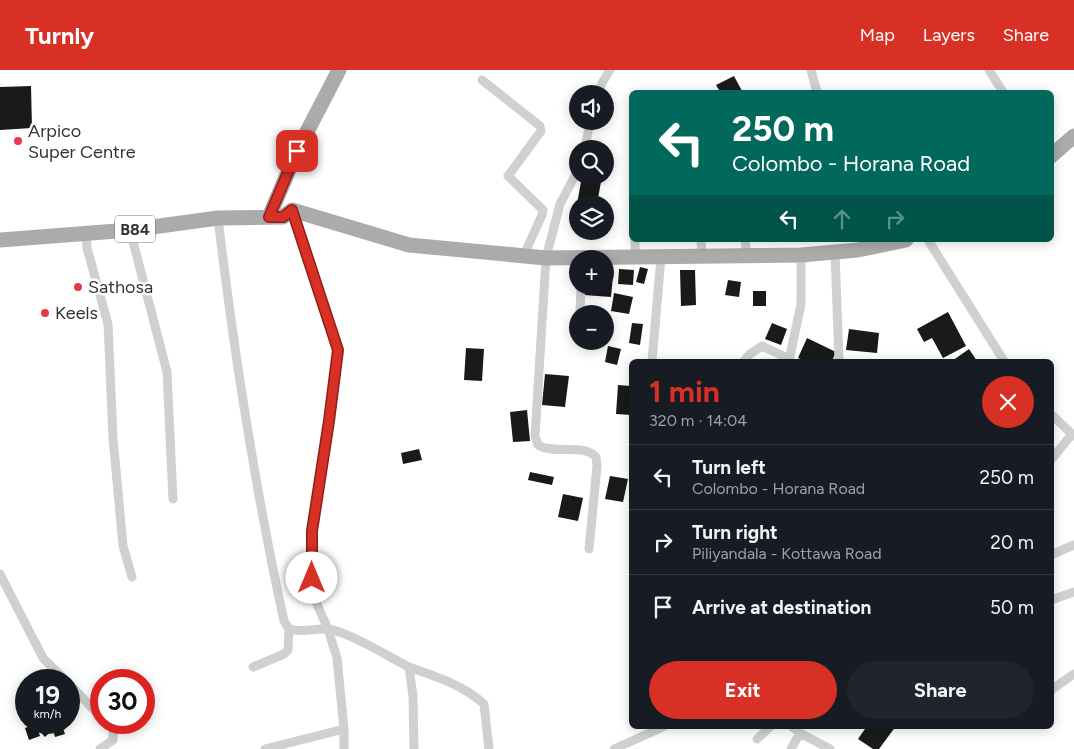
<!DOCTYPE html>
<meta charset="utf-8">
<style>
body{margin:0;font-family:Figtree,sans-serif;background:#20242c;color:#f1f3f6;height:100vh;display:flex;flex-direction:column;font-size:19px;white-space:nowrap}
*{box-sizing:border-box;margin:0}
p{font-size:16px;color:#9ea1a6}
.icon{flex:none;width:28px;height:28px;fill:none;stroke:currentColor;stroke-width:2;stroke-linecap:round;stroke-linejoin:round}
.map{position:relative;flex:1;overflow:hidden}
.sheet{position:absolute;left:629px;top:289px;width:425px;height:370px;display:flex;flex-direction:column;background:#171b24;border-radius:8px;box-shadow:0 2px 12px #0003}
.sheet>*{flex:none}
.guide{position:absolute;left:629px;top:20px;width:425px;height:152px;border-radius:8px;box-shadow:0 2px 12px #0003;background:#00695c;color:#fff;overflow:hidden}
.fabs{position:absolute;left:569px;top:15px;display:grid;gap:10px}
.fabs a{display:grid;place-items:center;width:45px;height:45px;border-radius:50%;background:#171b24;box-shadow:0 2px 12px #0003;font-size:25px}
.speed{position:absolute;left:15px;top:599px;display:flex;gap:10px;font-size:25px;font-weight:700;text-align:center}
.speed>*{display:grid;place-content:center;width:65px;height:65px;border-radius:50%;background:#171b24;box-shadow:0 2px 12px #0003;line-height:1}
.speed small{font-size:12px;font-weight:400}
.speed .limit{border:8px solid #d22;background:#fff;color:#111}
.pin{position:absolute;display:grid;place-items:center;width:42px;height:42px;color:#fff;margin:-21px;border-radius:10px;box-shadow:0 2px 8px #0006}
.me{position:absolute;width:55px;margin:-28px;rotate:0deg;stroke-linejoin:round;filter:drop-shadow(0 0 4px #0008)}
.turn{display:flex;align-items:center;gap:18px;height:105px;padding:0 20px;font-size:22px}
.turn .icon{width:65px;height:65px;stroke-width:2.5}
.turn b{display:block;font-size:35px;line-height:42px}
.lanes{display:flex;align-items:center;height:48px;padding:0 20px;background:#0003;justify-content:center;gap:25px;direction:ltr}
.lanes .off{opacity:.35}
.round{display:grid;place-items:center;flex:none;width:52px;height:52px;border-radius:26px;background:#20242c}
.headline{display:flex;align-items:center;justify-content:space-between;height:85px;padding:0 20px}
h1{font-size:30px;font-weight:700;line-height:38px;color:#d93025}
.button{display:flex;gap:10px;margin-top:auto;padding:10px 20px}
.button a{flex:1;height:58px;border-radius:30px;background:#d93025;color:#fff;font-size:20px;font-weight:700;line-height:58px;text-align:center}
.button a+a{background:#20242c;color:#f1f3f6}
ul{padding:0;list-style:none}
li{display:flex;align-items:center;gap:15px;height:65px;padding:0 20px;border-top:1px solid #363941}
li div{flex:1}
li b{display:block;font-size:19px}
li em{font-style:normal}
header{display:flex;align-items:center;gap:30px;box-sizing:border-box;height:70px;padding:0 25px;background:#d93025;color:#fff}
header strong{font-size:24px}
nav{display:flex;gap:28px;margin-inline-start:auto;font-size:18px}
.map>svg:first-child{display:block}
</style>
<header>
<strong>Turnly</strong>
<nav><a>Map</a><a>Layers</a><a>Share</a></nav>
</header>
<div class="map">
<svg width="1074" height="679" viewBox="0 0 1074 679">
<rect width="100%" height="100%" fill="#fff"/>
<path fill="#1a1a1a" d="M 734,6 L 742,21 L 739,22 L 720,22 L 716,15 Z
M 31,16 L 32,58 L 0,60 L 0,17 Z
M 582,106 L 602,106 L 597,134 L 577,134 Z
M 640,197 L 648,199 L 644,214 L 636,212 Z
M 619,199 L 634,200 L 633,215 L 618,214 Z
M 680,200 L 695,200 L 696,235 L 681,236 Z
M 605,204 L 613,205 L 611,227 L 584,225 L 585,216 L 605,216 Z
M 728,210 L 741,212 L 739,227 L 725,225 Z
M 753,221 L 766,221 L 766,236 L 753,236 Z
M 614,223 L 633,227 L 629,244 L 611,241 Z
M 948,242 L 966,276 L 943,288 L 932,268 L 924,272 L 917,259 Z
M 632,253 L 643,254 L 640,275 L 629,273 Z
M 772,253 L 787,259 L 781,275 L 765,269 Z
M 849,259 L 879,263 L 877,283 L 846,280 Z
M 807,268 L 836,282 L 832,291 L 806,291 L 798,288 Z
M 608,276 L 621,279 L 617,295 L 605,292 Z
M 466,278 L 484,279 L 482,311 L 464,310 Z
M 969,279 L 977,291 L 952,291 Z
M 545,304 L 569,306 L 565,337 L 542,335 Z
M 618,315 L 631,316 L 631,345 L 616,344 Z
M 527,340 L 530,371 L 513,372 L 510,342 Z
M 419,379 L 422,390 L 403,394 L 401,383 Z
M 530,402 L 554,407 L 552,415 L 528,410 Z
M 610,406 L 628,409 L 623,432 L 605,429 Z
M 563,424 L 583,428 L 578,451 L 558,447 Z
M 44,652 L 46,652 L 52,660 L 45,667 L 37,658 Z
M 61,652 L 65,664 L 55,667 L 51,653 Z
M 36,654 L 40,666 L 29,670 L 25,658 Z
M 867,656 L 896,656 L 879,679 L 873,679 L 858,669 Z"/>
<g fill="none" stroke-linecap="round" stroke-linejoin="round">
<path stroke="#d0d0d0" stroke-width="9" d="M 811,0 L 817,22
M 989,0 L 1003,22
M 482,10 L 540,56 L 541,61 L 508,106 L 543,140 L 542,145 L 523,187
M 598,24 L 602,13 L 610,0
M 585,79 L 590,51
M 578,100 L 560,134 L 546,188 L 535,366 L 538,375 C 554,385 584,373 596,387 L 597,396 L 589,479
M 292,140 L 338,280 L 329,351 L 312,461 L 312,523 L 328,559 L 337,588 L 344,659 L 344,679
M 218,148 C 234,283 255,418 284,551 L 289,559 C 303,563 315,558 328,559 C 349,562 389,587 409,597 L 413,626 L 414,679
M 130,160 L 167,302 L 173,429
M 86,164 L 87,178 L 108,254 L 113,368 L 123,476 L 132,507
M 635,170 L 635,187
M 701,170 L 702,186
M 745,170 L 747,186
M 928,170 L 1004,291
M 835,182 L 839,291
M 580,244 L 581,216
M 652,291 L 661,187
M 744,291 L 750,284 L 762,276 L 790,289
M 789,291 L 801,234 L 801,185
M 1051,344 L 1074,366
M 1051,390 L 1072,364
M 1051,485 L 1074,475
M 0,504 L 43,588 L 65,610
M 1051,530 L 1074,522
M 253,597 L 284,584 L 288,580 L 289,559
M 409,597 C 435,606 463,615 484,634 L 489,679
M 69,614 L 101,647
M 1051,620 L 1074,604
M 791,656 L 800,663 L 830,679
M 757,669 L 771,656
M 100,679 L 113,670 L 113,659 L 107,652
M 265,679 L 344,659
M 614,679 L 665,656
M 791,679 L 800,663"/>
<path stroke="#ababab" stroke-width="15" d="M 1051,86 L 1074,66
M 269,147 L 297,81 L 339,0
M 0,170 L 130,160 L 218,148 L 283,147 L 292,140 L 409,175 L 546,188 L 801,185 L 858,180 L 906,170"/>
</g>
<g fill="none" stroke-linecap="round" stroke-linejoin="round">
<defs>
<path id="route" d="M 297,81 L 269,147 L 283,147 L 292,140 L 338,280 L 329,351 L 312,461 L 312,508"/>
</defs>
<use href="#route" stroke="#8d1f18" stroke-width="12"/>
<use href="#route" stroke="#d93025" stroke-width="9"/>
</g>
<g fill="#e63946" stroke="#fff" stroke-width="2">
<circle cx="18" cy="71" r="5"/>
<circle cx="78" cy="217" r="5"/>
<circle cx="45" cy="243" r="5"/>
</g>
<g text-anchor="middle" stroke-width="5" stroke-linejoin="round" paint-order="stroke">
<rect fill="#fff" stroke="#707070" stroke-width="1" x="115" y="145.5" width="40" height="27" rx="4"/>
<g font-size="16" font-weight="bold" fill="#333">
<text x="135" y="165">B84</text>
</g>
<g font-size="18" fill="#333" stroke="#fff" text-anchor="start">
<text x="28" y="67">Arpico<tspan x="28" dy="21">Super Centre</tspan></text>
<text x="88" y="223">Sathosa</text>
<text x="55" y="249">Keels</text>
</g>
</g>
</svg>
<div class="fabs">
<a><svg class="icon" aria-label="sound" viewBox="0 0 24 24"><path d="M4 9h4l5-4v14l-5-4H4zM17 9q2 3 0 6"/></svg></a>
<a><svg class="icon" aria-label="search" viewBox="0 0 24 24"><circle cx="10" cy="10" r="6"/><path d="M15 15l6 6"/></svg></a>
<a><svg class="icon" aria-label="layers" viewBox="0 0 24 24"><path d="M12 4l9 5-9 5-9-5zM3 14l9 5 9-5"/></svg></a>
<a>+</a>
<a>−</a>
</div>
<div class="speed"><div>19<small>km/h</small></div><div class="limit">30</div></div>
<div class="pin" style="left:297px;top:81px;background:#d93025"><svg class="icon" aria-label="arrive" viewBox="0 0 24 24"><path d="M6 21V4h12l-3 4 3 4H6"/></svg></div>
<svg class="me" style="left:312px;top:508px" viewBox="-20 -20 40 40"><circle r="19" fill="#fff"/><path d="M0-13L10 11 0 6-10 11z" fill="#d93025"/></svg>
<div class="guide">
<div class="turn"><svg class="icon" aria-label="left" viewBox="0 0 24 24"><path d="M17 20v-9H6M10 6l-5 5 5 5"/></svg><div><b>250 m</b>Colombo - Horana Road</div></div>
<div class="lanes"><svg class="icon" aria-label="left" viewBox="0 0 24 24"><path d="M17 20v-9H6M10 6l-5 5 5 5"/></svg><svg class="icon off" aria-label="ahead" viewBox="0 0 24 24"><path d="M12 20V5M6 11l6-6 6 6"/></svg><svg class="icon off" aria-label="right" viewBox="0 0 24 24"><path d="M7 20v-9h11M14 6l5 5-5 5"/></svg></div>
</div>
<section class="sheet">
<div class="headline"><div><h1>1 min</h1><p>320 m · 14:04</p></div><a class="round" style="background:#d93025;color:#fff"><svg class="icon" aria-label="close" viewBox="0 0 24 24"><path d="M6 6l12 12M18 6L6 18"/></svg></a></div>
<ul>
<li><svg class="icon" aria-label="left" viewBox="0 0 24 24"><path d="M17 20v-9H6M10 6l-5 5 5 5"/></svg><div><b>Turn left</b><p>Colombo - Horana Road</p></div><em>250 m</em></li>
<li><svg class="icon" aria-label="right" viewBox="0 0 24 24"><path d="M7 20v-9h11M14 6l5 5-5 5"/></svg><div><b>Turn right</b><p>Piliyandala - Kottawa Road</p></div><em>20 m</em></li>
<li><svg class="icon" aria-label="arrive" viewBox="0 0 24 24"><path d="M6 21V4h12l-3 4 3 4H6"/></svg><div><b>Arrive at destination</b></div><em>50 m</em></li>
</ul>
<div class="button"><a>Exit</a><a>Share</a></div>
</section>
</div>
